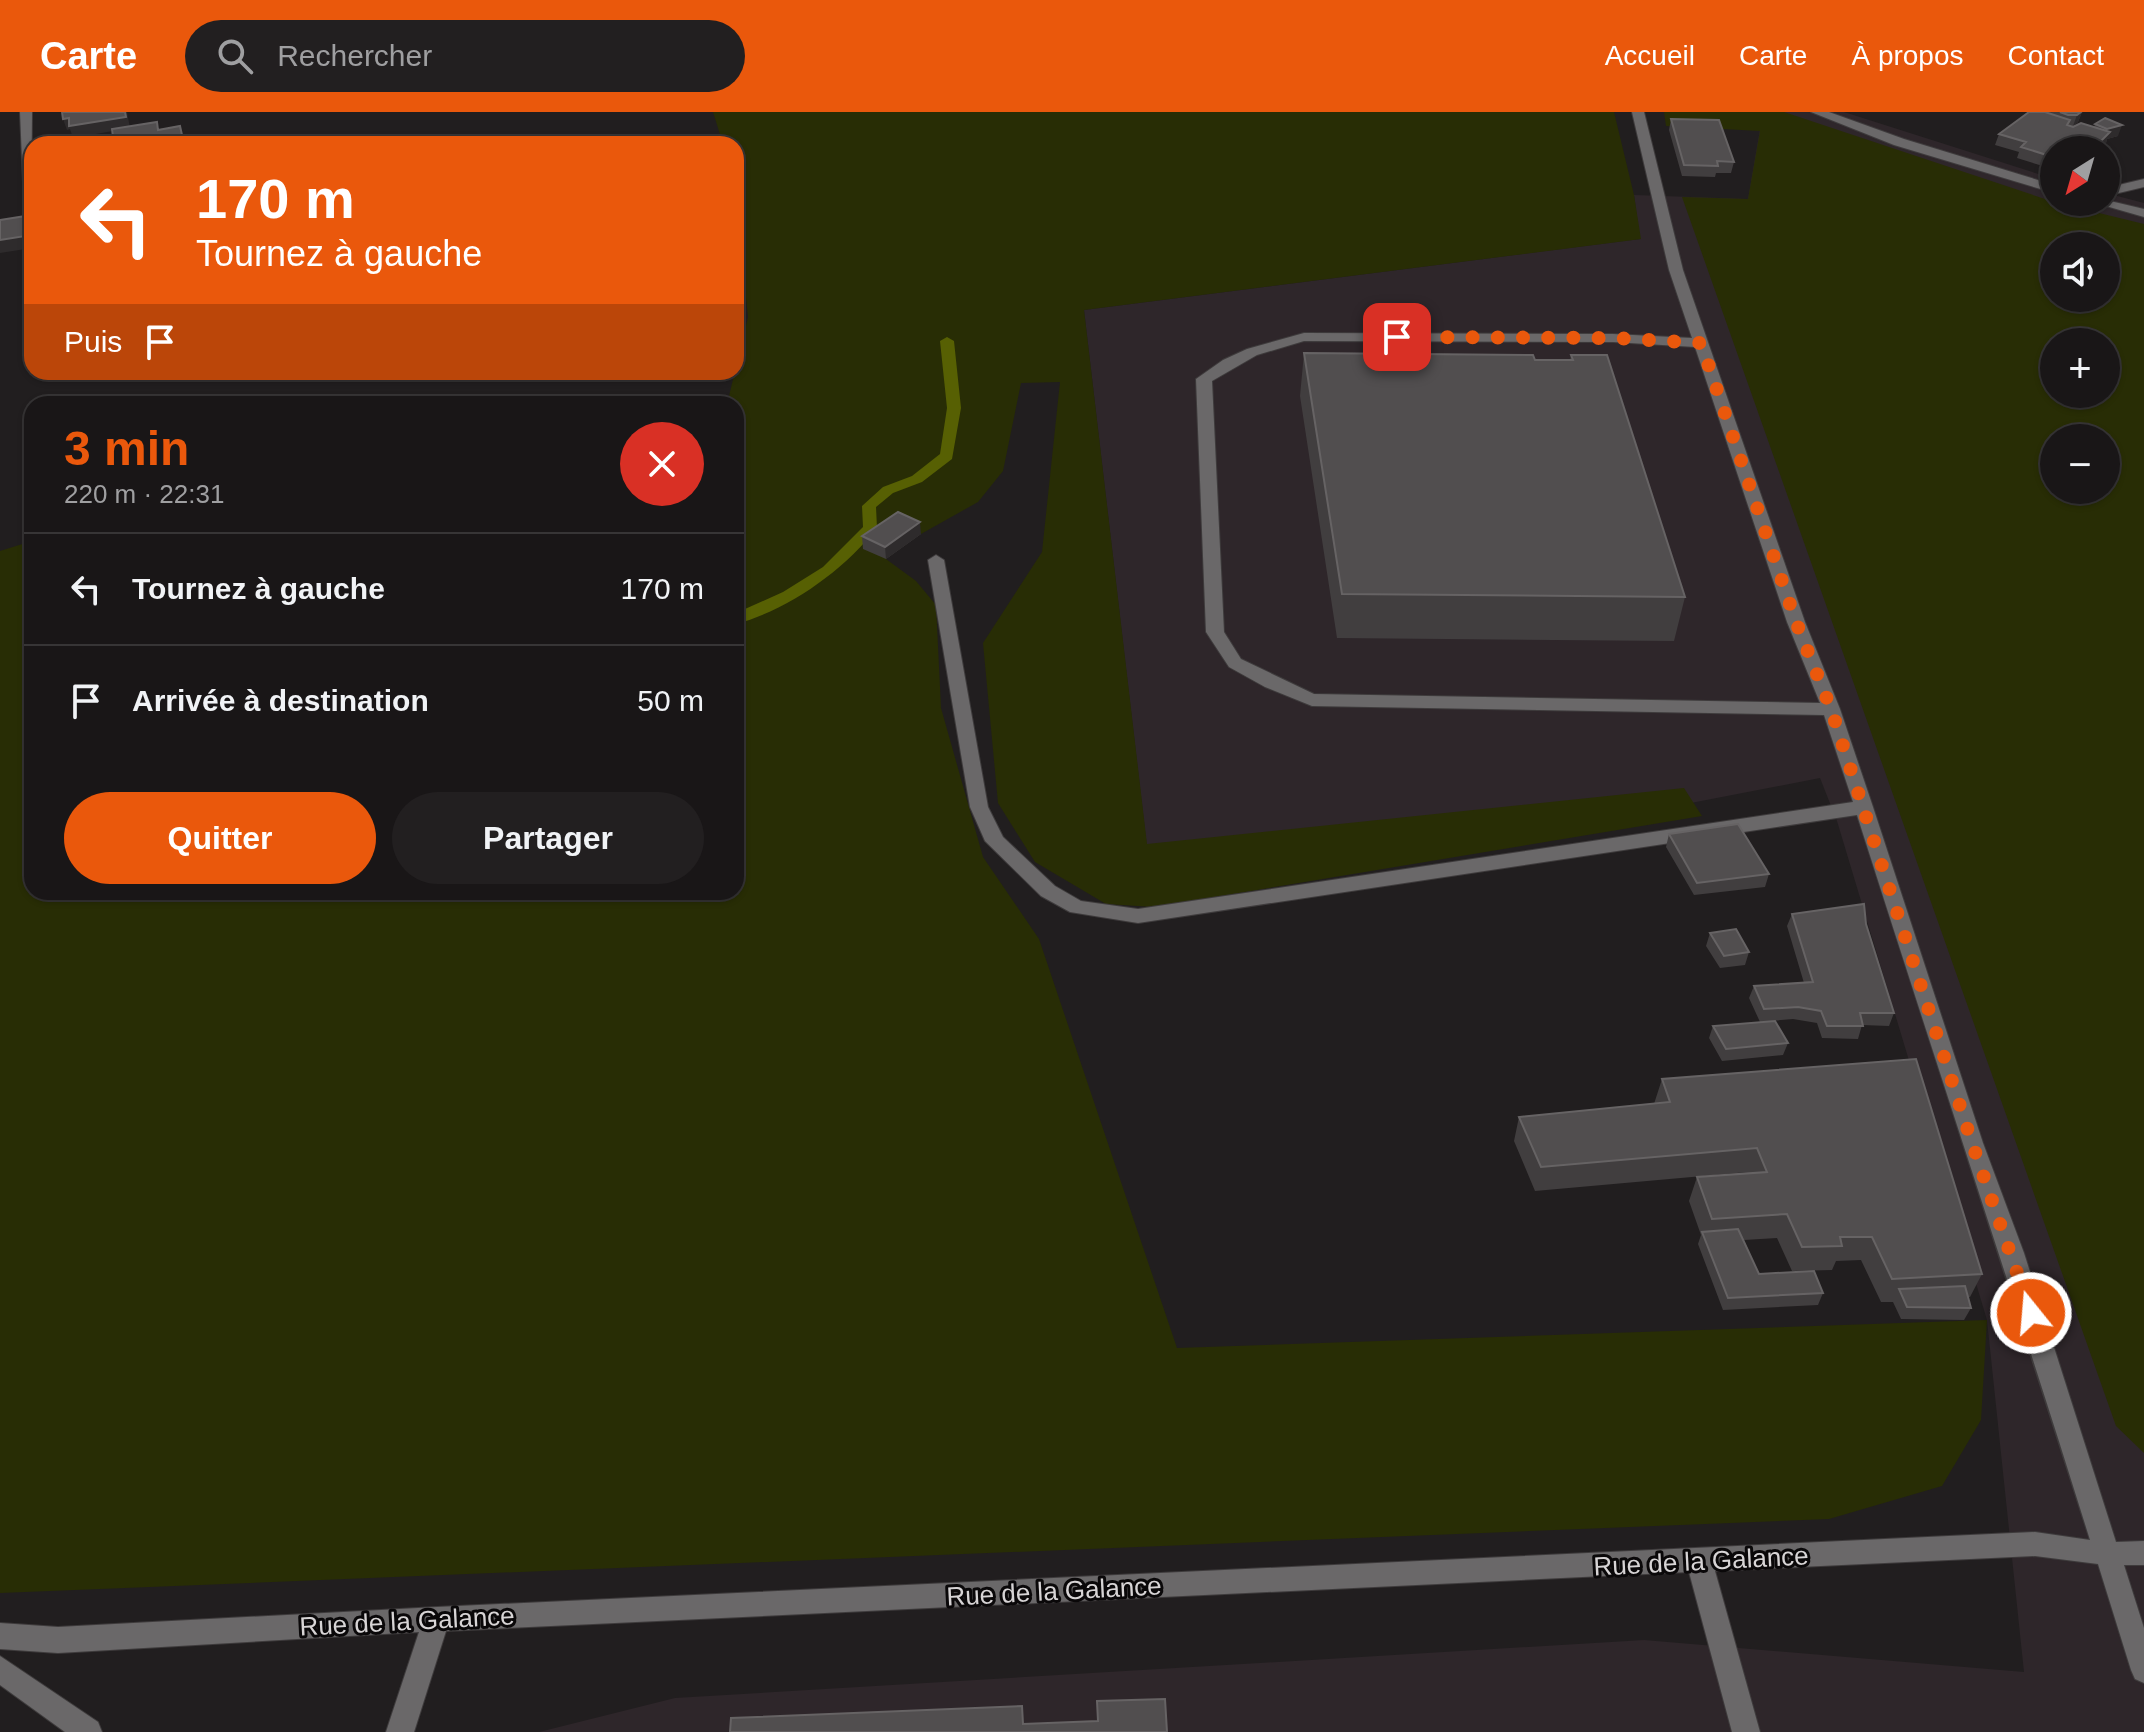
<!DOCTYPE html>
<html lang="fr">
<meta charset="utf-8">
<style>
body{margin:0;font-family:Arial,sans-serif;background:#221f20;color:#f1f3f6;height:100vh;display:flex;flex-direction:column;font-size:30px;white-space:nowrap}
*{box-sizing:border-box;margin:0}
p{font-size:26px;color:#9f9fa1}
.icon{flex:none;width:44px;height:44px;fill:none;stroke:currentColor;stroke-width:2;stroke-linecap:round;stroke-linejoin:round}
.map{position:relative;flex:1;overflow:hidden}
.panel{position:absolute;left:24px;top:284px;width:720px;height:504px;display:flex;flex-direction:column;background:#191617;border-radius:24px;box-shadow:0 2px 6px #0004,0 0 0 2px #373536}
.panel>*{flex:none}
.guide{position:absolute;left:24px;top:24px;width:720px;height:244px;border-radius:24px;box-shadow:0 2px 6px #0004,0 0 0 2px #373536;background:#ea580c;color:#fff;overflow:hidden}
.needle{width:52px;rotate:217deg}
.fabs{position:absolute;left:2040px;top:24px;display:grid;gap:16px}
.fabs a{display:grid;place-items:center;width:80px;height:80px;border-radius:50%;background:#191617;box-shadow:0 2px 6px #0004,0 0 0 2px #373536;font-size:40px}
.pin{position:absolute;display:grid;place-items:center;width:68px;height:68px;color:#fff;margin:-34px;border-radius:16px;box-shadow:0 4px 12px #0006}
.me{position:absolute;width:88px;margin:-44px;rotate:343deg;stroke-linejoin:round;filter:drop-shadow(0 0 6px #0008)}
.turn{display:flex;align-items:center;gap:28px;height:168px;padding:0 40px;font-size:36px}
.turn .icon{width:104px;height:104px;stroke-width:2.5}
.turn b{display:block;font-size:56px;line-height:68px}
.then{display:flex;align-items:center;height:76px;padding:0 40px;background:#0003;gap:16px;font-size:30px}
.round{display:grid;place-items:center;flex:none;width:84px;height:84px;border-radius:42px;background:#221f20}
.overview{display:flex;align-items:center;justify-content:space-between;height:136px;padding:0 40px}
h1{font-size:48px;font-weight:700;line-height:60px;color:#ea580c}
.action{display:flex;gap:16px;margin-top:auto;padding:16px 40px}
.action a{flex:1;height:92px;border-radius:48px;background:#ea580c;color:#fff;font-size:32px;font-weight:700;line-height:92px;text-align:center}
.action a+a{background:#221f20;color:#f1f3f6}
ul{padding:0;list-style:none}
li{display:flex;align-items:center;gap:24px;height:112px;padding:0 40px;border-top:2px solid #373536}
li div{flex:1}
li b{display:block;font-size:30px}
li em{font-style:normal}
header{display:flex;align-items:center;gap:48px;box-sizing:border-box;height:112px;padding:0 40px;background:#ea580c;color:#fff}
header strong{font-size:38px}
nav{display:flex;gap:44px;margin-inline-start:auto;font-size:28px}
.search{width:560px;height:72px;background:#221f20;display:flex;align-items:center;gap:20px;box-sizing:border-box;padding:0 28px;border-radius:44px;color:#9f9fa1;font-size:30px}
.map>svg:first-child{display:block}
</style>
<header>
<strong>Carte</strong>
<div class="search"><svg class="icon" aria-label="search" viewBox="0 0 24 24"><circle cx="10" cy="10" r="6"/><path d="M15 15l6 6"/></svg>Rechercher</div>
<nav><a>Accueil</a><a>Carte</a><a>À propos</a><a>Contact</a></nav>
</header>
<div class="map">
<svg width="2144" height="1620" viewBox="0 0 2144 1620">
<rect width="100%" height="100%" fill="#211e1f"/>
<path fill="#2e262a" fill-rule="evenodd" d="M 1763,0 L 1844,0 L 2054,67 L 2054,90 L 2106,90 L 2106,81 L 2144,91 L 2144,1620 L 539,1620 L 675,1586 L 1644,1528 L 2024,1560 L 1987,1208 L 1837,709 L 1820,666 L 1154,795 L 1084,198 L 1640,127 L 1634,83 L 1748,87 ZM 2054,134 L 2106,134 L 2106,186 L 2054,186 ZM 2054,230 L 2106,230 L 2106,282 L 2054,282 ZM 2054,326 L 2106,326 L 2106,378 L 2054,378 Z"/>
<path fill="#282d05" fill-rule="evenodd" d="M 713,0 L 1614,0 L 1634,83 L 1641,127 L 1084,198 L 1147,732 L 1684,676 L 1702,704 L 1154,795 L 1106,792 L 1035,750 L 998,691 L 983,531 L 1042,440 L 1060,270 L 1021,271 L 1003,359 L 978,390 L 921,422 L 899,412 L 886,447 L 916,469 L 936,493 L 941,596 L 983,745 L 1039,827 L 1177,1236 L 1987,1208 L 1981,1308 L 1942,1374 L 1829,1407 L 0,1481 L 0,439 L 32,429 L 32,780 L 736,780 L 736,292 L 720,292 L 729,284 L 748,205 L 736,95 L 736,32 L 723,32 Z
M 1664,0 L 1784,0 L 2054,90 L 2144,112 L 2144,1341 L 2116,1314 L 1682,85 L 1748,87 L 1760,19 L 1666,14 ZM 2054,134 L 2106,134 L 2106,186 L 2054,186 ZM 2054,230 L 2106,230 L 2106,282 L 2054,282 ZM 2054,326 L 2106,326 L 2106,378 L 2054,378 Z"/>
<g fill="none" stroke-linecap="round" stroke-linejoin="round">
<path fill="#576003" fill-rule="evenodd" d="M 947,225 L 954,229 L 961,296 L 952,347 L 922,370 L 893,381 L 876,395 L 877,416 C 843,459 790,497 736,512 L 736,501 L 783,480 L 823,455 L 863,415 L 862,394 L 883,375 L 912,364 L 940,342 L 947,296 L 940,229 Z"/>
<defs>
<path id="minor" d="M 20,0 L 32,0 L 31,98 L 24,94 Z
M 1632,0 L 1644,0 L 1683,158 L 1805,510 L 1840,597 L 1873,695 L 1983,1031 L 2024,1141 L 2116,1430 L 2144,1429 L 2144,1453 L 2124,1453 L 2144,1516 L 2144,1571 L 2135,1567 L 2131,1558 L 2098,1452 L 2035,1444 L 1715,1459 L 1760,1620 L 1732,1620 L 1689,1460 L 446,1519 L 414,1620 L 386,1620 L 419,1520 L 58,1541 L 0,1537 L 0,1511 L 58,1515 L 437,1495 L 2035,1420 L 2090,1428 C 2014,1185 1934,945 1857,703 L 1138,811 L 1070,800 L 1041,784 L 985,729 L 970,695 L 928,448 L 936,443 L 944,448 L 988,695 L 1003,725 L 1055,774 L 1081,789 L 1138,797 L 1853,690 L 1824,603 L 1312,594 L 1265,575 L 1229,555 L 1206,520 L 1196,267 L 1223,248 L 1247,237 L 1304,221 L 1613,222 L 1692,226 L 1669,158 ZM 1304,229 L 1613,230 L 1695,235 L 1787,510 L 1820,591 L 1314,582 L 1241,547 L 1224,520 L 1212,269 L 1257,243 Z
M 1811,0 L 1829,0 L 1904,27 L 2054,73 L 2054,81 L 1894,33 Z
M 2144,67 L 2144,75 L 2106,84 L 2106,76 Z
M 2106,88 L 2144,97 L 2144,105 L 2092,90 Z
M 0,1544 L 98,1610 L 102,1620 L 65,1620 L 0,1573 Z"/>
</defs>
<use href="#minor" stroke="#3e3b3c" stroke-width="2"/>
<use href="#minor" fill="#6a6869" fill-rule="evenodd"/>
</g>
<path fill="#413e3f" d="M 2029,0 L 2082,0 L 2078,10 L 2073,14 L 2094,15 L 2095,12 L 2105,6 L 2118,24 L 2107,27 L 2106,31 L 2099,38 L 2054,38 L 2054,52 L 2051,51 L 2046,55 L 2017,46 L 2019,40 L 1995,33 L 1999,22 Z
M 1671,7 L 1734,50 L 1731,61 L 1716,61 L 1715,65 L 1682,64 L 1669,18 Z
M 1304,241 L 1570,248 L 1571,243 L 1685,485 L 1674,529 L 1337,526 L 1300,284 Z
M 921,422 L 886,447 L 863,437 L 862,424 Z
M 1669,722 L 1769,762 L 1765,775 L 1694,783 L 1666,735 Z
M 1792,802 L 1866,812 L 1894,901 L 1889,914 L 1862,913 L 1858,927 L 1822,926 L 1817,911 L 1793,907 L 1760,910 L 1749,886 L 1754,874 L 1804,871 L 1787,814 Z
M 1710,821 L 1749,840 L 1745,853 L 1720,856 L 1706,834 Z
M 1713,914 L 1788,931 L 1783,943 L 1722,949 L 1709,926 Z
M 1662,967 L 1982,1162 L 1970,1185 L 1968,1185 L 1971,1196 L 1964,1208 L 1901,1207 L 1893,1190 L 1881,1190 L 1861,1148 L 1836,1149 L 1832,1158 L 1792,1159 L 1777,1126 L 1744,1128 L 1759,1162 L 1823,1181 L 1818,1193 L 1723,1198 L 1698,1132 L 1701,1123 L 1689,1089 L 1697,1065 L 1748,1060 L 1535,1079 L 1514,1029 L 1519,1005 L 1654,992 Z"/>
<path fill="#2e2b2c" d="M 125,0 L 127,0 L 130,16 L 73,26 L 70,17 L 67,18 L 63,7 Z
M 2081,0 L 2082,0 L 2078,10 L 2073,14 L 2077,3 Z
M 2122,13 L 2118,24 L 2107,27 L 2106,31 L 2099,38 L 2092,38 L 2104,26 L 2107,17 Z
M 2054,40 L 2051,51 L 2046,55 L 2050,44 Z
M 32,123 L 32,136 L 0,141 L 0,128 Z
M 920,410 L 921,422 L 886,447 L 885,435 Z"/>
<path fill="#514e4f" stroke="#666364" stroke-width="2" d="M 62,0 L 125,0 L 126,5 L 69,14 L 69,6 L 63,7 Z
M 2029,0 L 2045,0 L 2070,8 L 2067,13 L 2073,15 L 2081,11 L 2110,20 L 2092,38 L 2054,38 L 2054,40 L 2050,44 L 2021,35 L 2026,30 L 1999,22 Z
M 2060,0 L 2081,0 L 2077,3 L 2068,3 Z
M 2105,6 L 2122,13 L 2107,17 L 2095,12 Z
M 1671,7 L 1719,8 L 1734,50 L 1717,49 L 1718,54 L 1684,53 Z
M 157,10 L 158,18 L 180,14 L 184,32 L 107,32 L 106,26 L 113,25 L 112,17 Z
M 32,103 L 32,123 L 0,128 L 0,108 Z
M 1304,241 L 1533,243 L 1535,248 L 1573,248 L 1571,243 L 1607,243 L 1685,485 L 1342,482 Z
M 898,400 L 920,410 L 885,435 L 862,424 Z
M 1738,712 L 1769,762 L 1697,771 L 1669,722 Z
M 1864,792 L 1866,812 L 1894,901 L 1860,901 L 1863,914 L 1827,914 L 1821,899 L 1798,895 L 1764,897 L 1754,874 L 1813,870 L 1792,802 Z
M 1736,817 L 1749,840 L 1724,844 L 1710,821 Z
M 1775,909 L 1788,931 L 1726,937 L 1713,914 Z
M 1916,947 L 1982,1162 L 1892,1167 L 1872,1125 L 1840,1125 L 1842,1134 L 1802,1135 L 1787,1102 L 1712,1107 L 1697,1065 L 1767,1060 L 1757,1036 L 1541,1055 L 1519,1005 L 1670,990 L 1662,967 Z
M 1738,1117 L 1759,1162 L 1814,1159 L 1823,1181 L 1728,1186 L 1702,1120 Z
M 1965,1174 L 1971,1196 L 1907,1195 L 1899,1177 Z
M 1165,1587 L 1167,1620 L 730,1620 L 731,1606 L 1022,1594 L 1023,1612 L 1098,1609 L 1097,1589 Z"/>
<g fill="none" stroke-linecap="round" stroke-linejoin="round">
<path stroke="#ea580c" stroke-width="14" stroke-dasharray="0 25.2" d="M 1397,225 L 1613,226 L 1701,231 L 1796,510 L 1831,597 L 1972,1031 L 2031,1201"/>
</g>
<g text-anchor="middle" stroke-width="6" stroke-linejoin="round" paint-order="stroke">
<g font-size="26" fill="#d7d4d5" stroke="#0a0809">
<text transform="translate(1701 1449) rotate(-3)" y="9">Rue de la Galance</text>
<text transform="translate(1054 1479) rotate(-3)" y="9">Rue de la Galance</text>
<text transform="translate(407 1509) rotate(-3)" y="9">Rue de la Galance</text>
</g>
</g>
</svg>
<div class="fabs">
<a><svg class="needle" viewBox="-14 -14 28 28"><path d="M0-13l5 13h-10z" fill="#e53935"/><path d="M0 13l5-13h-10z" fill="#9f9fa1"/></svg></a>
<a><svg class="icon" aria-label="sound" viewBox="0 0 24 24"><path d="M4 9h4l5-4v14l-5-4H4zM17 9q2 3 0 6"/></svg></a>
<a>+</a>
<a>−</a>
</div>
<div class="pin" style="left:1397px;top:225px;background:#d93025"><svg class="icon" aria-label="arrive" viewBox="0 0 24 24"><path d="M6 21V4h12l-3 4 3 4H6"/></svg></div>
<svg class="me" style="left:2031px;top:1201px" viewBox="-20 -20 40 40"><circle r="17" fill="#ea580c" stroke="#fff" stroke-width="3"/><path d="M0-11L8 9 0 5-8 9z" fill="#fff"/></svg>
<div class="guide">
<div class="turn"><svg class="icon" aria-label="left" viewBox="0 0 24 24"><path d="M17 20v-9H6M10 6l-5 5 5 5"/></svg><div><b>170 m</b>Tournez à gauche</div></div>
<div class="then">Puis<svg class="icon" aria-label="arrive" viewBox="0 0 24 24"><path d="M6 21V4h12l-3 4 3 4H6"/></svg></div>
</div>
<section class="panel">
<div class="overview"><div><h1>3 min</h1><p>220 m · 22:31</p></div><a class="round" style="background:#d93025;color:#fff"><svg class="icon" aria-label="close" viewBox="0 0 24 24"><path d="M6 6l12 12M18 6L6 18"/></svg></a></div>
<ul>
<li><svg class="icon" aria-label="left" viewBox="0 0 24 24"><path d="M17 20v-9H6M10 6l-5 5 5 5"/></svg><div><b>Tournez à gauche</b></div><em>170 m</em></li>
<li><svg class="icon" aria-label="arrive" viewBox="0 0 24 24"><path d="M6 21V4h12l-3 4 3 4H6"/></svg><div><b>Arrivée à destination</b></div><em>50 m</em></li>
</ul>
<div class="action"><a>Quitter</a><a>Partager</a></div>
</section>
</div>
